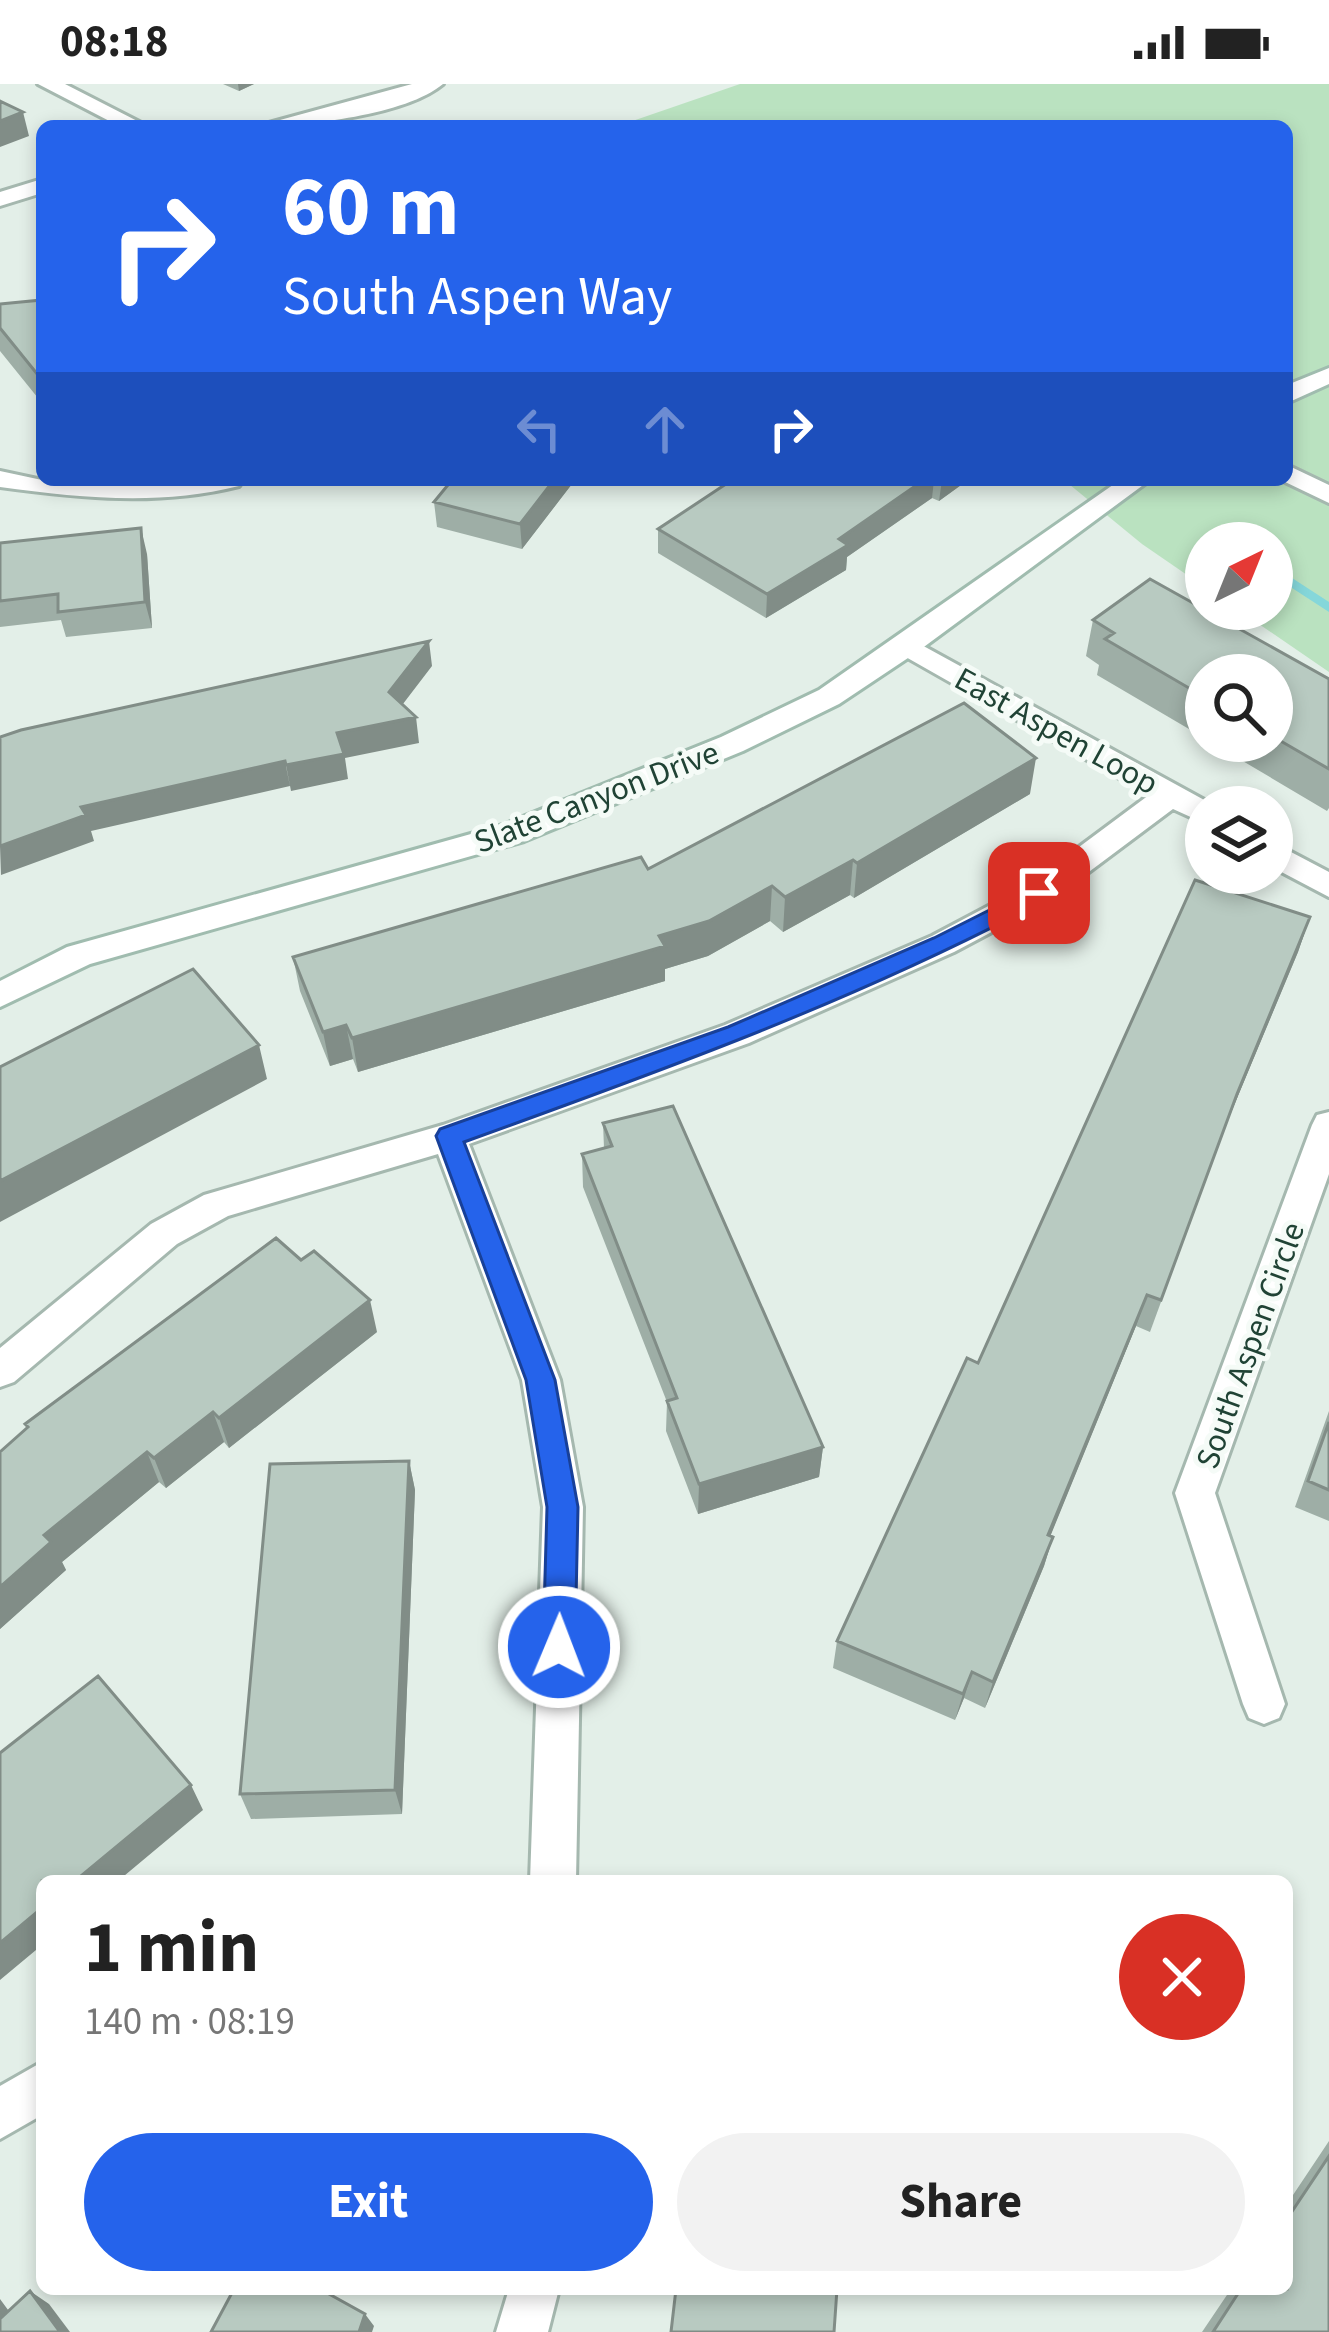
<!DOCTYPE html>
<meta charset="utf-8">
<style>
body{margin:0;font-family:"Source Sans 3",sans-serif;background:#f2f2f2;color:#222;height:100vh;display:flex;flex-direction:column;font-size:45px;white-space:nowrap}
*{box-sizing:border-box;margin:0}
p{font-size:39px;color:#767676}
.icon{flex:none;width:66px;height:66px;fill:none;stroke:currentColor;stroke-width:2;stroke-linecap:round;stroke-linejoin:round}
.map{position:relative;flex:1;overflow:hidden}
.sheet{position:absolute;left:36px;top:1791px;width:1257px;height:420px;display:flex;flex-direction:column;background:#fff;border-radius:18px;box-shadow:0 6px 18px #0003}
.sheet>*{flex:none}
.top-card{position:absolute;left:36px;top:36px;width:1257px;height:366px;border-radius:18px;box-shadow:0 6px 18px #0003;background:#2563eb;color:#fff;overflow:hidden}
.needle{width:78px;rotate:43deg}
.tools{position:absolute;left:1185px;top:438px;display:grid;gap:24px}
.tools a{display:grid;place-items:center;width:108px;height:108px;border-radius:50%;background:#fff;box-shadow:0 6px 18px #0003;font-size:60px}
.pin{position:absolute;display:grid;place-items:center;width:102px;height:102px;color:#fff;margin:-51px;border-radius:24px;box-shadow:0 6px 18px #0006}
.me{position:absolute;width:132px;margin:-66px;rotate:1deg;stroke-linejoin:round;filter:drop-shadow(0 0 9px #0008)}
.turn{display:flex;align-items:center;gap:42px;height:252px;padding:0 48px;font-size:54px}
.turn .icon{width:156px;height:156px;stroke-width:2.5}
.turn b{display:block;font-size:84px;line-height:102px}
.lanes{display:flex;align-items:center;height:114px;padding:0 48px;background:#0003;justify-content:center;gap:60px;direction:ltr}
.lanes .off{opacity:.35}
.round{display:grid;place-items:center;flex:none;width:126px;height:126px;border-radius:63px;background:#f2f2f2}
.headline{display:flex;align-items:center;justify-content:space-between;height:204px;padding:0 48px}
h1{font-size:72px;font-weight:700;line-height:90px}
.cta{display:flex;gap:24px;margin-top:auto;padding:24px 48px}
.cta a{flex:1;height:138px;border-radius:72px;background:#2563eb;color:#fff;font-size:48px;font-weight:700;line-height:138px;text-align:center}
.cta a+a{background:#f2f2f2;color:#222}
.status{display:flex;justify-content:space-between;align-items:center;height:84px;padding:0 60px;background:#fff;direction:ltr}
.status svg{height:33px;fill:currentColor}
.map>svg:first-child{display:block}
</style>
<div class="status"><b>08:18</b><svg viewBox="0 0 49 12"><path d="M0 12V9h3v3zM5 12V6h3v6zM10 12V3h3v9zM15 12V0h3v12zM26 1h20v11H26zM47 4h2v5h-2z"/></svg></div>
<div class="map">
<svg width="1329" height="2248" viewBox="0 0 1329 2248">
<rect width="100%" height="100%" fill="#e3efe8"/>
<path fill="#bae2c0" d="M 740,0 L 1329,0 L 1329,588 L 1237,525 L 1272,525 L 1272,459 L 1206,459 L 1206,504 L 1142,460 L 1064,396 L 1287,396 L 1287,42 L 618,42 Z"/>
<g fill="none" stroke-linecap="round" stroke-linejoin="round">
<path fill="#85d7da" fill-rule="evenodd" d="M 1228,450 L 1242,459 L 1226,459 L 1221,454 Z
M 1272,481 L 1329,518 L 1329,528 L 1272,491 Z"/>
<defs>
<path id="street" d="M 38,0 L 65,0 L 147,42 L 119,42 Z
M 412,0 L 443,0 C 406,31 307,42 258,42 Z
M 42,95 L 42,109 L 0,122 L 0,108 Z
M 1287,381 L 1329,401 L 1329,419 L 1281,396 L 1287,396 Z
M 0,387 L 42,396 L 115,399 L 243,396 L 239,402 C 159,422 81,414 0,403 Z
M 907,553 L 1217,723 L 1206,723 L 1206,740 L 1173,725 L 1050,817 L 954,868 L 749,959 L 469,1060 L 560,1296 L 583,1423 L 576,1797 L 530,1797 L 543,1423 L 522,1296 L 438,1070 L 228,1132 L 177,1160 L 14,1298 L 0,1303 L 0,1264 L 151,1140 L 204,1111 L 443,1041 L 725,941 L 932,852 L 1028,801 L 1149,711 L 897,568 L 893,562 Z
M 1272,758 L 1329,788 L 1329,813 L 1272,783 Z
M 1329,1028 L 1329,1090 L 1215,1409 L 1285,1620 L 1279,1634 L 1264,1640 L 1249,1634 L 1243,1620 L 1175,1409 L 1312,1041 L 1317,1031 Z
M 42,1978 L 42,2031 L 0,2055 L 0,2002 Z
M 509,2205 L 559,2205 L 548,2248 L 496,2248 Z"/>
<path id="secondary" d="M 1329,284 L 1329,300 L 1287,319 L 1287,301 Z
M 1120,396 L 1150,396 L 917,568 L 839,620 L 743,667 L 524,757 L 90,880 L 0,923 L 0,897 L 67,863 L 503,741 L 721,653 L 819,606 Z"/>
</defs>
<use href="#street" stroke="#a5b8af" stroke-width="6"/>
<use href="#secondary" stroke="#a0bcaf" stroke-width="6"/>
<use href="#street" fill="#fff" fill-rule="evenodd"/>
<use href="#secondary" fill="#fff" fill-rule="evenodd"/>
</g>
<path fill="#9eaea6" d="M 223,0 L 254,0 L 239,7 Z
M 42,216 L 42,319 L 0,267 L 0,220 Z
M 575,396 L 522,465 L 437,443 L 434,418 Z
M 732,396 L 968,396 L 939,417 L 932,414 L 847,473 L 846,486 L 766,534 L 658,469 L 658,445 Z
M 0,459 L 147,470 L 152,544 L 66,553 L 61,536 L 0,543 Z
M 1093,536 L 1329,595 L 1329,724 L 1327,727 L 1209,657 L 1272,657 L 1272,591 L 1206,591 L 1206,655 L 1097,591 L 1099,581 L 1086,572 Z
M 1030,710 L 854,814 L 850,811 L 783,848 L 770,837 L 708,872 L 665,885 L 665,897 L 358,988 L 353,975 L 330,982 L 300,907 L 293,873 L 648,785 Z
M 1310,833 L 1298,868 L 1225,1043 L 1150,1248 L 1136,1242 L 1050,1452 L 1053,1453 L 1044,1482 L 985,1624 L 964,1614 L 955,1636 L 833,1584 L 837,1557 L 978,1279 Z
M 603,1039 L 823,1363 L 819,1393 L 698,1430 L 666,1347 L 667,1318 L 583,1103 L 582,1070 L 604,1064 Z
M 377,1248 L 229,1364 L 224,1358 L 166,1404 L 159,1398 L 62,1478 L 66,1486 L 0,1545 L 27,1344 L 25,1340 Z
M 1329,1327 L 1329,1437 L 1295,1423 Z
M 409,1377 L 415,1406 L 402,1730 L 251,1735 L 240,1710 Z
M 1329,2057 L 1329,2248 L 1202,2248 L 1231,2205 L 1287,2205 L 1287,2120 Z"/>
<path fill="#818d87" d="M 238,0 L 254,0 L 239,7 Z
M 23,28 L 29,52 L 0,63 L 0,37 Z
M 554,396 L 575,396 L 522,465 L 520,440 Z
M 924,396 L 934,396 L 932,414 L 847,473 L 846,486 L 766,534 L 767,510 L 839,455 Z
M 942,396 L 968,396 L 939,417 Z
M 141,444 L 147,470 L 152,544 L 145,518 Z
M 429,557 L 432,582 L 393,633 L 389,608 Z
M 416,633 L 419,659 L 345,674 L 348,695 L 291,707 L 286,681 L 337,649 Z
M 1036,674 L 1030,710 L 854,814 L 857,779 Z
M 285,677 L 290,702 L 91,747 L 94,757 L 1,791 L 0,762 L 81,723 Z
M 853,776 L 850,811 L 783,848 L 785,813 Z
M 772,802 L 770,837 L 708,872 L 665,885 L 665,897 L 358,988 L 352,954 L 659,852 Z
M 1310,833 L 1298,868 L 1225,1043 L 1150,1248 L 1237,1010 Z
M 346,941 L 353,975 L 330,982 L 323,948 Z
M 259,961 L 267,995 L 0,1138 L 0,1097 Z
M 1147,1211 L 1136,1242 L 1039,1480 L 1048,1451 Z
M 370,1216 L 377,1248 L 229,1364 L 219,1334 Z
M 213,1328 L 224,1358 L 166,1404 L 154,1374 Z
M 823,1363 L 819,1393 L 698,1430 L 699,1400 Z
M 147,1368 L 159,1398 L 62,1478 L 66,1486 L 0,1545 L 0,1503 L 44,1451 Z
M 409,1377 L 415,1406 L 402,1730 L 395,1706 Z
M 1053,1453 L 1044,1482 L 985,1624 L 993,1598 Z
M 972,1588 L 964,1614 L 955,1636 L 963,1610 Z
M 191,1701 L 203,1726 L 118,1797 L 75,1797 Z
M 42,1824 L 42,1861 L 0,1896 L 0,1859 Z
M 30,2207 L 49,2220 L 70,2248 L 60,2248 Z
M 0,2215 L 22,2245 L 0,2230 Z
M 365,2230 L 374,2242 L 372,2248 L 359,2248 Z"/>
<path fill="#b8cac1" stroke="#818d87" stroke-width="3" d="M 0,17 L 23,28 L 0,37 Z
M 42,216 L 42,296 L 0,244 L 0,220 Z
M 452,396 L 554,396 L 520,440 L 434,418 Z
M 732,396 L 924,396 L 839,455 L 848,461 L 767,510 L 658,445 Z
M 141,444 L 145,518 L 58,528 L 58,510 L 0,517 L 0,459 Z
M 1150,495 L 1329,595 L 1329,685 L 1272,652 L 1272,591 L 1206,591 L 1206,614 L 1105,555 L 1114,549 L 1093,536 Z
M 429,557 L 389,608 L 416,633 L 337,649 L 344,670 L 286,681 L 285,677 L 81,723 L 86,731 L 0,762 L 0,653 L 21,646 Z
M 964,619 L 1036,674 L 857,779 L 853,776 L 785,813 L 772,802 L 709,837 L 659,852 L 665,862 L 352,954 L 346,941 L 323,948 L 293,873 L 641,773 L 648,785 Z
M 1195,796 L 1310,833 L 1237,1010 L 1161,1216 L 1147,1211 L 1048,1451 L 1053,1453 L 993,1598 L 972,1588 L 963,1610 L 837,1557 L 967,1274 L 978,1279 Z
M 193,885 L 259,961 L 0,1097 L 0,983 Z
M 673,1022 L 823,1363 L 699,1400 L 667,1317 L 677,1314 L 582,1070 L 612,1062 L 603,1039 Z
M 276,1154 L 301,1176 L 314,1167 L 370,1216 L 219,1334 L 213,1328 L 154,1374 L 147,1368 L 44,1451 L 51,1458 L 0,1503 L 0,1368 L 28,1343 L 25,1340 Z
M 1329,1338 L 1329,1406 L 1308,1397 Z
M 409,1377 L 395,1706 L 240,1710 L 270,1380 Z
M 98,1592 L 191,1701 L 75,1797 L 42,1797 L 42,1824 L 0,1859 L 0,1669 Z
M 1329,2072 L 1329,2248 L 1213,2248 L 1241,2205 L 1287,2205 L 1287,2135 Z
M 234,2205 L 320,2205 L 365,2230 L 359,2248 L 211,2248 Z
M 676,2205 L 837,2205 L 834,2248 L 671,2248 Z
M 30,2207 L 60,2248 L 0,2248 L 0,2230 L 2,2233 Z"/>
<path fill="#2563eb" stroke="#184099" stroke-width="3" d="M 1039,801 L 1051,809 L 1047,815 C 860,915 664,986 464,1058 L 555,1296 L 578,1423 L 575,1563 L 570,1574 L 559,1578 L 548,1574 L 543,1563 L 547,1423 L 526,1296 L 436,1052 L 440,1045 L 728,943 L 934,854 Z"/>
<g text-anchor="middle" stroke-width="10" stroke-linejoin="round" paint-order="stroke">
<g font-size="33" fill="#204335" stroke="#f5fbf7">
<text transform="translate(1057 646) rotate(29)" y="12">East Aspen Loop</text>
<text transform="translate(596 712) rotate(-21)" y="12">Slate Canyon Drive</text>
<text transform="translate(1249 1261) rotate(-70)" y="12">South Aspen Circle</text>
</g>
</g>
</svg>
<div class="tools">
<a><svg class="needle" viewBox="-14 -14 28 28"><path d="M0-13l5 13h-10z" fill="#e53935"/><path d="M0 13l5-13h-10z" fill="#767676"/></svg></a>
<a><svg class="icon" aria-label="search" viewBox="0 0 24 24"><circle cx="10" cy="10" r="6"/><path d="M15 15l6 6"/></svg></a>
<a><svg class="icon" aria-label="layers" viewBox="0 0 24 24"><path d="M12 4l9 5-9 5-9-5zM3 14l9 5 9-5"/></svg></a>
</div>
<div class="pin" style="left:1039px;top:809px;background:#d93025"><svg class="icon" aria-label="arrive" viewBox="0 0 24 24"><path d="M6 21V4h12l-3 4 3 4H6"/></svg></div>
<svg class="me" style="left:559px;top:1563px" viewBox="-20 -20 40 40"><circle r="17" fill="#2563eb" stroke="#fff" stroke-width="3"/><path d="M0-11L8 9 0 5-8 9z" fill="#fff"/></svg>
<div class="top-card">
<div class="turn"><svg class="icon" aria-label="right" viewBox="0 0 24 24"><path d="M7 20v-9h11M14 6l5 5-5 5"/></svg><div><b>60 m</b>South Aspen Way</div></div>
<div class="lanes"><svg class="icon off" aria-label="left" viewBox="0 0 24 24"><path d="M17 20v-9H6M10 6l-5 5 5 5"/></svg><svg class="icon off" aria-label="ahead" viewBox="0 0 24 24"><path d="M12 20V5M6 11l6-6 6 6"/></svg><svg class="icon" aria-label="right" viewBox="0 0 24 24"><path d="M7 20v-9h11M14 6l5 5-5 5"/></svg></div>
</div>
<section class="sheet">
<div class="headline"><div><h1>1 min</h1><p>140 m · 08:19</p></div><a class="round" style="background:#d93025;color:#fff"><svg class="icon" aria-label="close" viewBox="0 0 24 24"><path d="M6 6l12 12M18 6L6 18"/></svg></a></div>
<div class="cta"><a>Exit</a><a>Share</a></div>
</section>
</div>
